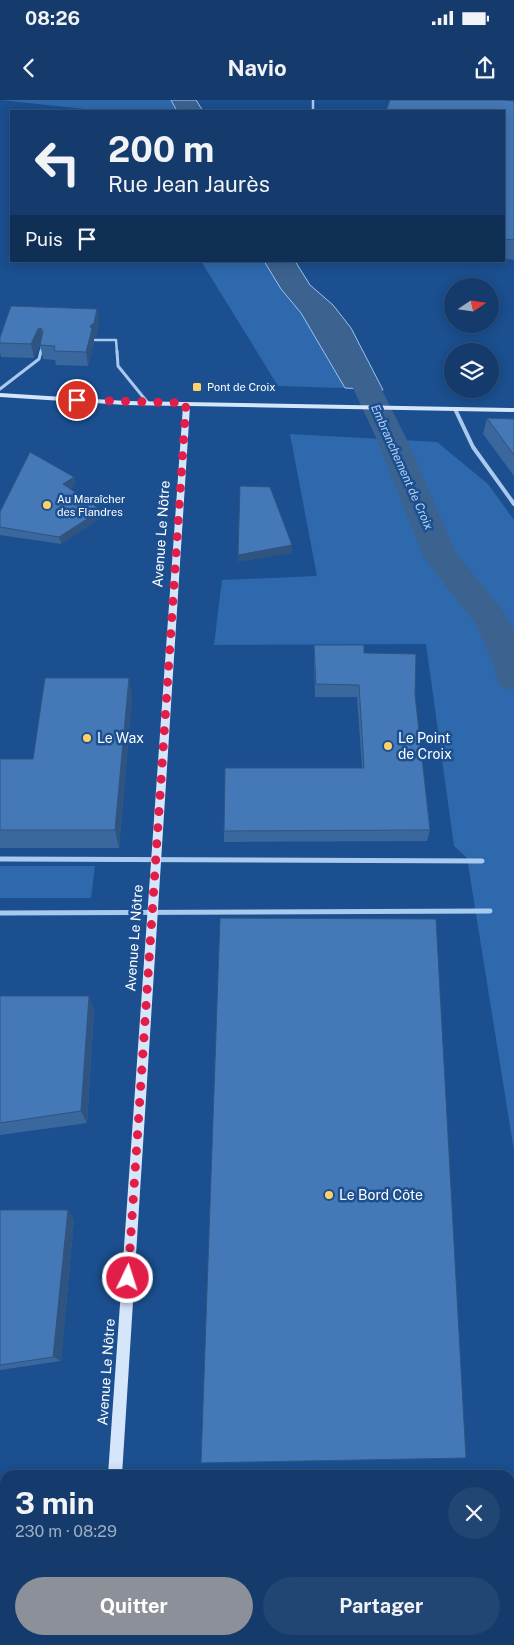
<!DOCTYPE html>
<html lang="fr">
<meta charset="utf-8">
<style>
body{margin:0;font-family:"Public Sans",sans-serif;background:#214673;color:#f1f3f6;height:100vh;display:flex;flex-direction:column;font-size:19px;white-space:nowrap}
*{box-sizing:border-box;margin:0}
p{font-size:16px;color:#9dadc1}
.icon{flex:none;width:28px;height:28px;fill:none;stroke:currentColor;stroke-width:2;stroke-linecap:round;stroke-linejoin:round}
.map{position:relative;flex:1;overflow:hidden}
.side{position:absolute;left:0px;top:1370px;width:515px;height:175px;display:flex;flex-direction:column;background:#143b6b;border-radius:15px 15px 0 0;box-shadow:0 2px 12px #0003,0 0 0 1px #33557e}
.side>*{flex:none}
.guide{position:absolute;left:10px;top:10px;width:495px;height:152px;border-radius:0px;box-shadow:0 2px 12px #0003,0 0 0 1px #33557e;background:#143b6b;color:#f1f3f6;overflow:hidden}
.needle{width:32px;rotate:77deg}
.controls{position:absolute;left:444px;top:178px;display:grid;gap:10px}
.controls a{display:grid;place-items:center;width:55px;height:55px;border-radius:50%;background:#143b6b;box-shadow:0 2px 12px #0003,0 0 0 1px #33557e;font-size:25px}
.pin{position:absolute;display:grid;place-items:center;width:42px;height:42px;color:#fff;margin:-21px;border:2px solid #fff;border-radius:50%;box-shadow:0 1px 5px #0007}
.me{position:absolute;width:55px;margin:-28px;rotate:4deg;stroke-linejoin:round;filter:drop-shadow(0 0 4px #0008)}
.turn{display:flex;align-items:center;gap:18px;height:105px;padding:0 15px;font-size:22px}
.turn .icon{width:65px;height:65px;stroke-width:2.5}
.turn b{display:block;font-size:35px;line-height:42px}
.then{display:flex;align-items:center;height:48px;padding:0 15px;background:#0003;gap:10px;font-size:19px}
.round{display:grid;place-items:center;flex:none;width:52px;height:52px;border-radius:26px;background:#214673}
.overview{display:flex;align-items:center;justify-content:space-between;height:85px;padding:0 15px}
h1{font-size:30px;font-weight:700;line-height:38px}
.button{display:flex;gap:10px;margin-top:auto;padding:10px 15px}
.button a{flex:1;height:58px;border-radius:30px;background:#8c9099;color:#fff;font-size:20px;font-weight:700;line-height:58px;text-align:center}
.button a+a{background:#214673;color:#f1f3f6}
.status{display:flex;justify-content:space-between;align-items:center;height:35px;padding:0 25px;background:#143b6b;direction:ltr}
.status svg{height:14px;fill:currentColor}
header{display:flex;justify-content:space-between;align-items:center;height:65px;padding:0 15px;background:#143b6b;font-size:22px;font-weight:700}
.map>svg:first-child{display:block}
</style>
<div class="status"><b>08:26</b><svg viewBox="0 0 49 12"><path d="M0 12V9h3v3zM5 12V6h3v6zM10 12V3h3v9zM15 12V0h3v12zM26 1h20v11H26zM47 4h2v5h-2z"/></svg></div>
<header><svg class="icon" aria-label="back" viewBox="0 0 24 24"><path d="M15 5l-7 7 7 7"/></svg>Navio<svg class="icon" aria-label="share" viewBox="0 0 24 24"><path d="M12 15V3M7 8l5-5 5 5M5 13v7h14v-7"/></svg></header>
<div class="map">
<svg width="514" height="1545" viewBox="0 0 514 1545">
<rect width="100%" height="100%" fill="#1b4f8f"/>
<path fill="#2e69ad" d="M 0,0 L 171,0 L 177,11 L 103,11 Z
M 201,161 L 264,161 L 281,189 L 301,213 L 345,288 L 278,286 Z
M 290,334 L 437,342 L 488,384 L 514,420 L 514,1051 L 467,758 L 454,746 L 426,544 L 214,545 L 222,480 L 317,476 Z
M 0,766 L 95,766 L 91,798 L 0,798 Z
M 514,1404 L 514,1545 L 155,1545 L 155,1540 L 510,1540 L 510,1409 Z"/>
<path fill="#3c6290" stroke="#9cc4f0" d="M 171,0 L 196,0 L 203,11 L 177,11 Z
M 264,161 L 295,161 L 310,185 L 333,205 L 351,228 L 383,290 L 345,288 L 301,213 L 281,189 Z"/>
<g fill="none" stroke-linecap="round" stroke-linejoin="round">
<path fill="#3c6290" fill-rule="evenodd" d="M 267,161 L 293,161 L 306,183 L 342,219 L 380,286 L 408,342 L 456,453 L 501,508 L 506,517 L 514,532 L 514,591 L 501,587 L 496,577 L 492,560 L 475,523 L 424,458 L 378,342 L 352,286 L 317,223 L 287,194 Z"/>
<path stroke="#a9c9ee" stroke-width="2.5" d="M 313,0 L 313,11
M 95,240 L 116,240 L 117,253
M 41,253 L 42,247"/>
<path stroke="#a9c9ee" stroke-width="3" d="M 117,251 L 118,266 L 148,303
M 0,289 L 39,259 L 41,251"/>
<path stroke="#a9c9ee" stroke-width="4" d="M 455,309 L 473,347 L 514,404"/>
<path stroke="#a9c9ee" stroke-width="5" d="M 0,759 L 482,761
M 0,813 L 490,811"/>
<path fill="#d6e6fa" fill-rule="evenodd" d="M 0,293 L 126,301 L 514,308 L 514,312 L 190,306 L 122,1375 L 108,1375 L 183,306 L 126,305 L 0,297 Z
M 97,1540 L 111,1540 L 111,1545 L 97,1545 Z"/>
</g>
<path fill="#3a679d" d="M 514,1 L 514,160 L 504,158 L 504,11 Z
M 97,209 L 99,223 L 96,237 L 94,238 L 94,243 L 88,266 L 56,265 L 55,260 L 43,259 L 40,244 L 34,258 L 1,257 L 0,252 L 0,237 Z
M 487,318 L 514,319 L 514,376 L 483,334 Z
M 74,377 L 75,385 L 70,389 L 102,417 L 61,444 L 0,435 L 0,412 Z
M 314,545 L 364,553 L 415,595 L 430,730 L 427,741 L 224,742 L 224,731 L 362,668 L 357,597 L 315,597 L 314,558 Z
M 129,578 L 132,598 L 119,748 L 0,748 L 0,659 L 33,659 Z
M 0,896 L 89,896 L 94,911 L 87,1023 L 0,1035 Z
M 0,1110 L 74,1119 L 61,1261 L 0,1270 Z"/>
<path fill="#305480" d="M 97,209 L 99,223 L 96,237 L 94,238 L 94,243 L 88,266 L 86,252 L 90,226 Z
M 41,228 L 43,242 L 40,243 L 34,258 L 31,244 L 38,229 Z
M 74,377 L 75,385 L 64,392 L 63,384 Z
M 101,410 L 102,417 L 61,444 L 59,437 Z
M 292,445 L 292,453 L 238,462 L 238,455 Z
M 129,578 L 132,598 L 119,748 L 115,730 Z
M 89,896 L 94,911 L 87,1023 L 81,1011 Z
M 68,1110 L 74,1119 L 61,1261 L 53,1257 Z
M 33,1540 L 41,1540 L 41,1545 L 32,1545 Z"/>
<path fill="#4478b7" stroke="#305480" d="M 390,0 L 503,0 L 514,1 L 514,140 L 504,139 L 504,11 L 386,11 Z
M 11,206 L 97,209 L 94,223 L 90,226 L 92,229 L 86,252 L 54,251 L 55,246 L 40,245 L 43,231 L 41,228 L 38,229 L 31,244 L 0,243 L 0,237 Z
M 487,318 L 514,319 L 514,355 Z
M 30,352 L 74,377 L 63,384 L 101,410 L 59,437 L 0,427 L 0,412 Z
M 240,386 L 270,387 L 292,445 L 238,455 Z
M 314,545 L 364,545 L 364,553 L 416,554 L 415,595 L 430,730 L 224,731 L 225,668 L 364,668 L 359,585 L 316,584 Z
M 45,578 L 129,578 L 115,730 L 0,730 L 0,659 L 33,659 Z
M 220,818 L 436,819 L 466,1358 L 201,1363 Z
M 0,896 L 89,896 L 81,1011 L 0,1023 Z
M 0,1110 L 68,1110 L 53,1257 L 0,1265 Z
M 0,1383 L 5,1383 L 5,1540 L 33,1540 L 32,1545 L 0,1545 Z"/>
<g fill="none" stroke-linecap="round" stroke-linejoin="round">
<path stroke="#e11d48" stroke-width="9" stroke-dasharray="0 16.2" d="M 77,300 L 186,303 L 128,1178"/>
</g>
<g fill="#ffd166" stroke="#1b4f8f" stroke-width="2">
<rect x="192" y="282" width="10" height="10" rx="2.5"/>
<circle cx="47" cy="405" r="5"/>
<circle cx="87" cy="638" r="5"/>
<circle cx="388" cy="646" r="5"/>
<circle cx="329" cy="1095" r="5"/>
</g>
<g text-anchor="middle" stroke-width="5" stroke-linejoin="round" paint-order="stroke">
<g font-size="11" fill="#fff" stroke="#1b4f8f" text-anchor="start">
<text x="207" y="291">Pont de Croix</text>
<text x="57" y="403">Au Maraîcher<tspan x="57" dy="13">des Flandres</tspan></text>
</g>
<g font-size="12" font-style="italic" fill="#b5d3f5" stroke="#1b4f8f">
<text transform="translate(402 367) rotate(66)" y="4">Embranchement de Croix</text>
</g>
<g font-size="14" fill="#fff" stroke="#1b4f8f">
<text transform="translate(161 434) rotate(-86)" y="5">Avenue Le Nôtre</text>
<text transform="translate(134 838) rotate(-86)" y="5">Avenue Le Nôtre</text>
<text transform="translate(106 1272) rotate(-86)" y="5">Avenue Le Nôtre</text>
</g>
<g font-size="14" fill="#fff" stroke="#1b4f8f" text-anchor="start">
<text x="97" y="643">Le Wax</text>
<text x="398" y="643">Le Point<tspan x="398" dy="16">de Croix</tspan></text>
<text x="339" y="1100">Le Bord Côte</text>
</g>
</g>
</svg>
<div class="controls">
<a><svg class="needle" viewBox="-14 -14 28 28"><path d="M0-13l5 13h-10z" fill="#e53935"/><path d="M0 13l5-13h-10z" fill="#9dadc1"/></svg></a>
<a><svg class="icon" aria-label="layers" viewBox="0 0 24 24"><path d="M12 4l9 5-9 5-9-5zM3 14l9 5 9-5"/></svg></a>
</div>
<div class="pin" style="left:77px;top:300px;background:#d93025"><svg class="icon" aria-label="arrive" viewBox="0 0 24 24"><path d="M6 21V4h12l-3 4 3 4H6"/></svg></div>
<svg class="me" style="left:128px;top:1178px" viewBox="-20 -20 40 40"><circle r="17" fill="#e11d48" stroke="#fff" stroke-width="3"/><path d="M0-11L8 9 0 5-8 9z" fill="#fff"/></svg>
<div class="guide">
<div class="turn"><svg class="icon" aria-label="left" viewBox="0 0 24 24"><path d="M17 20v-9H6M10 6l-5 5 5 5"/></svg><div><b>200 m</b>Rue Jean Jaurès</div></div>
<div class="then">Puis<svg class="icon" aria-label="arrive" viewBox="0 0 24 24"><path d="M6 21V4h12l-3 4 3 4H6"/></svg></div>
</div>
<section class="side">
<div class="overview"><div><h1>3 min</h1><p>230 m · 08:29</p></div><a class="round"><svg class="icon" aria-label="close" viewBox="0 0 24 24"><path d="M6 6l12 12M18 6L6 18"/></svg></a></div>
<div class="button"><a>Quitter</a><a>Partager</a></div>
</section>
</div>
